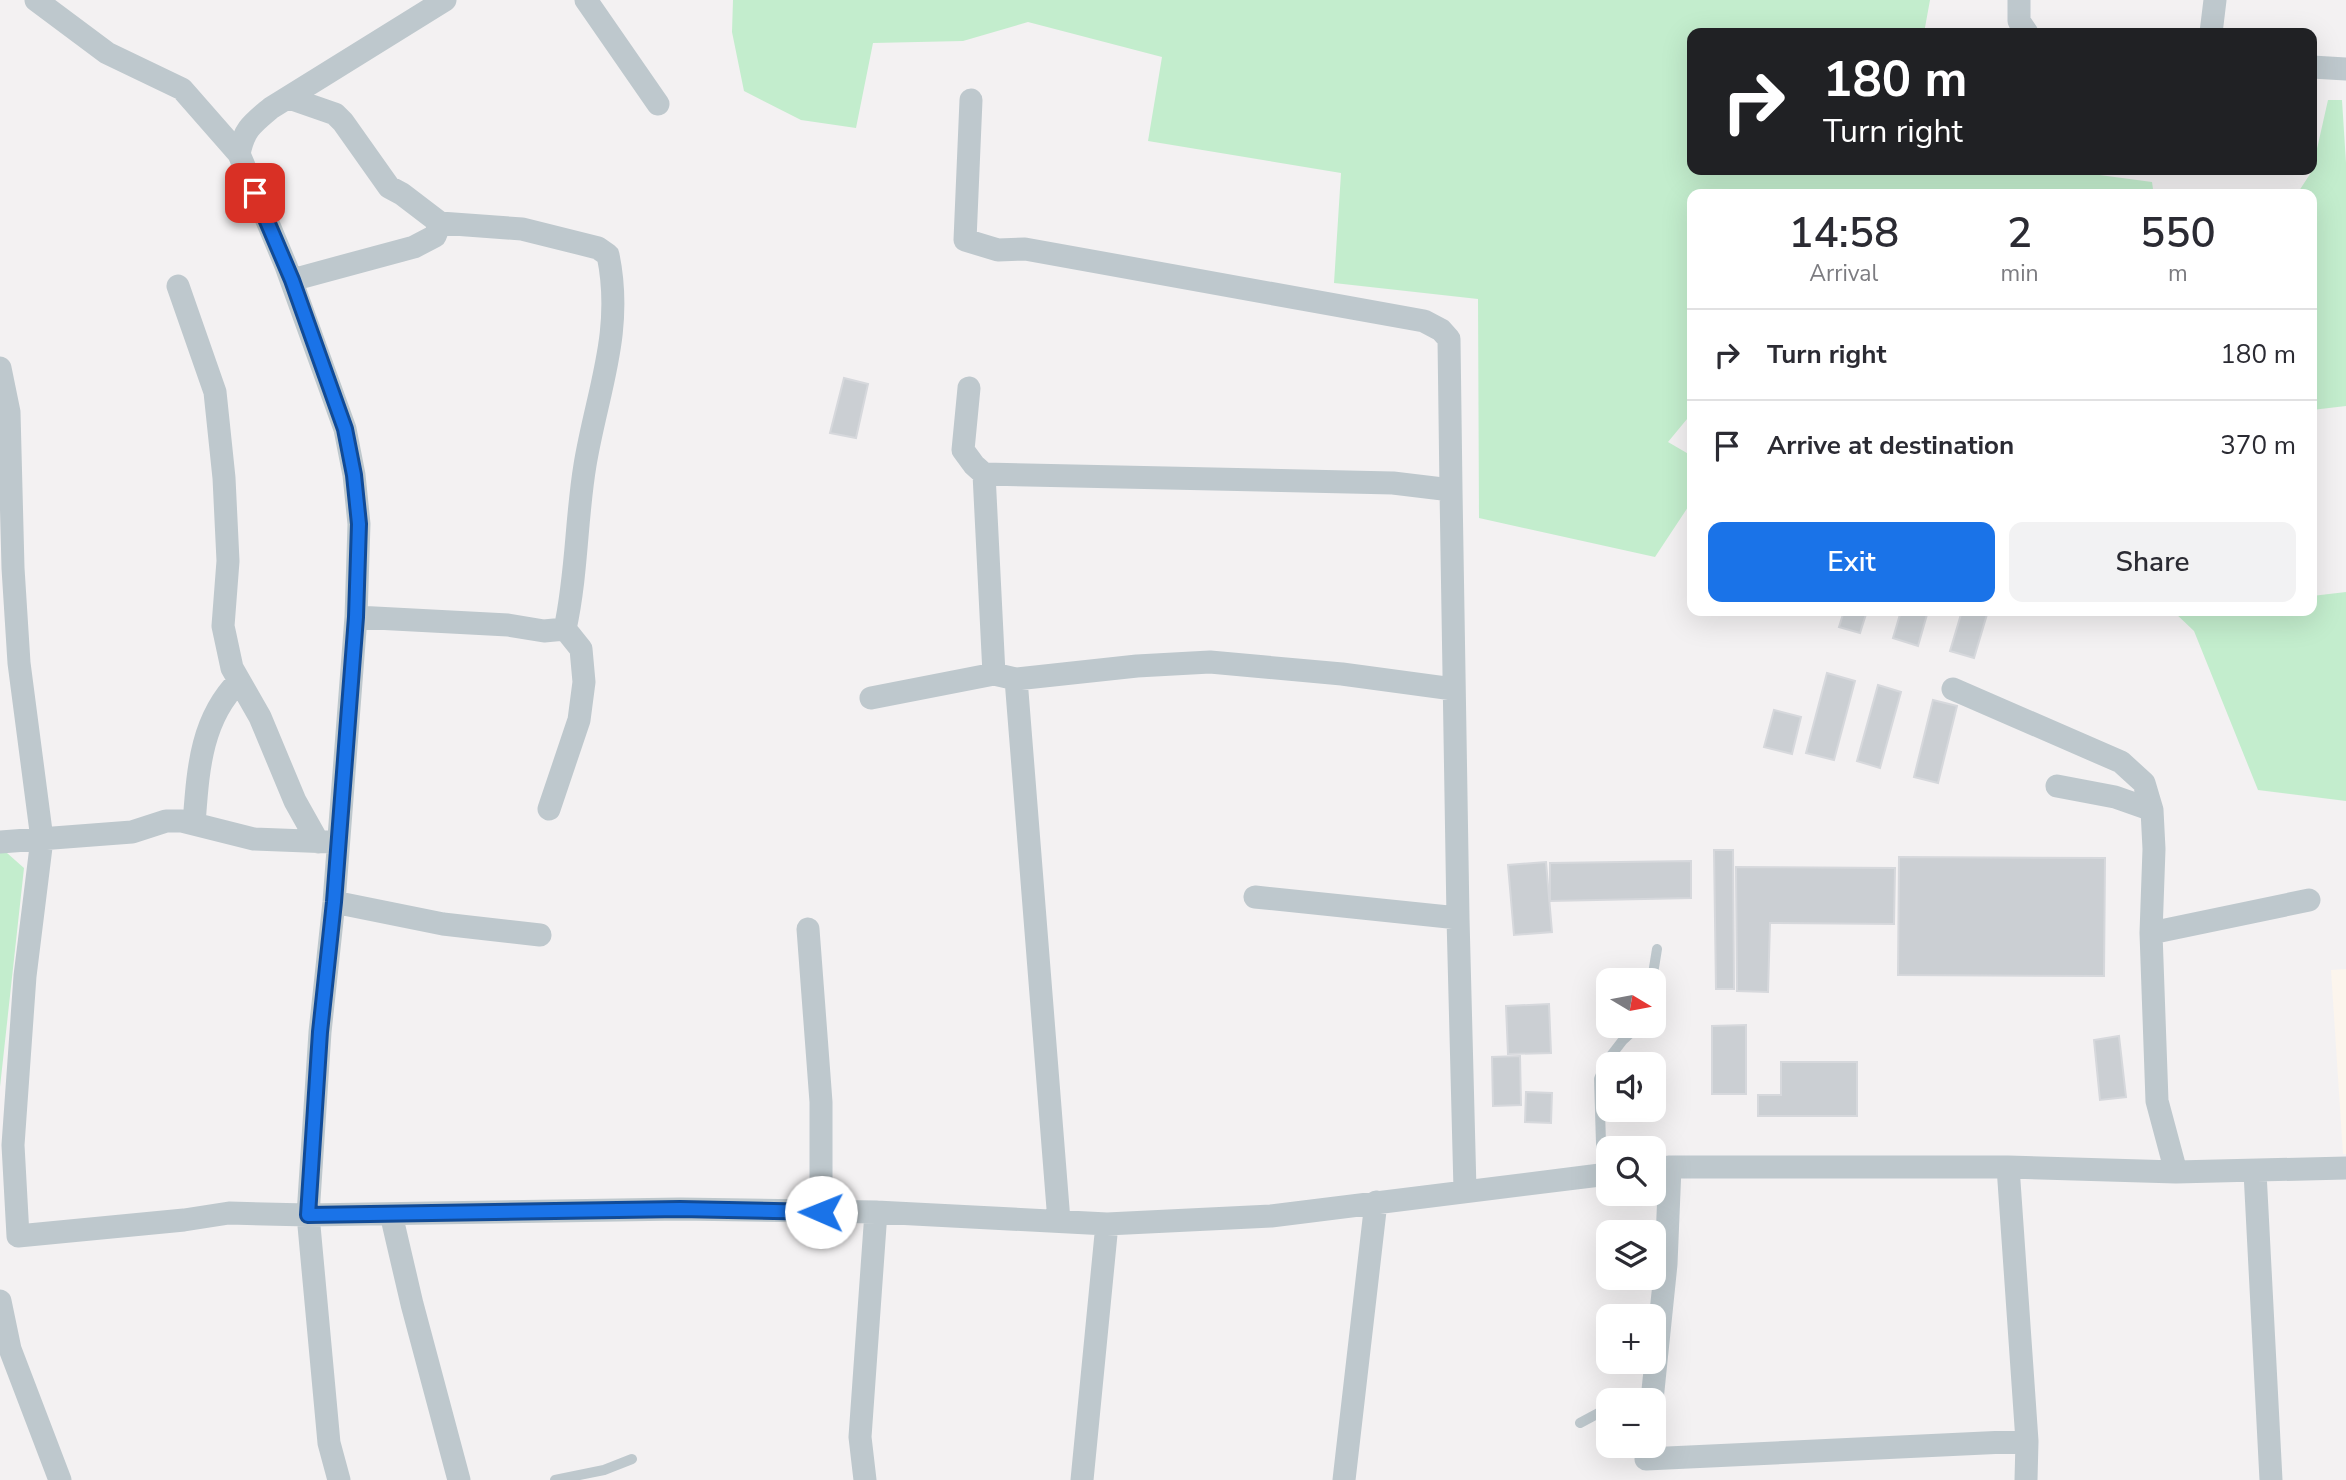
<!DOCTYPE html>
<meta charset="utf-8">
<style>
body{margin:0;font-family:"Nunito Sans",sans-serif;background:#f2f2f3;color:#2b2b33;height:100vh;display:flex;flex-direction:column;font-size:26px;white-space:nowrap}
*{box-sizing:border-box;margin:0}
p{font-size:23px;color:#7c7c81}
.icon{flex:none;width:38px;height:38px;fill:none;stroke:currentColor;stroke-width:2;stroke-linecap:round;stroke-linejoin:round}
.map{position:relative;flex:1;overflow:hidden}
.details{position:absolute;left:1687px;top:189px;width:630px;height:427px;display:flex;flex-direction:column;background:#fff;border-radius:14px;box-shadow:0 7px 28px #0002}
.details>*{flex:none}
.banner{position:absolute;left:1687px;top:28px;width:630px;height:147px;border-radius:14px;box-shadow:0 7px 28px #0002;background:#202124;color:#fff;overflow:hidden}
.needle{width:46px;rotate:100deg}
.fabs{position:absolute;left:1596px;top:968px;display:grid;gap:14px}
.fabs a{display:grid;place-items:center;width:70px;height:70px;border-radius:14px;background:#fff;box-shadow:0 7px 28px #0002;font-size:35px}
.pin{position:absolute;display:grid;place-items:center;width:60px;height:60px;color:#fff;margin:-30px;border-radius:14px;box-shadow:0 4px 10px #0006}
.me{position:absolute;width:77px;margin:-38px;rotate:271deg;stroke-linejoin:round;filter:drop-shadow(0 0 5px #0008)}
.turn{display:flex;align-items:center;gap:24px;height:147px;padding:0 21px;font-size:32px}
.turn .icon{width:91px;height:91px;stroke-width:2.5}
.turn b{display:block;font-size:49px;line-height:60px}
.eta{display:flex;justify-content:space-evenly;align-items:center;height:119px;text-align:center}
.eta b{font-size:42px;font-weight:600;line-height:49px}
.primary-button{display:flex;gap:14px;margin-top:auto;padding:14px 21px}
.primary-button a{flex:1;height:80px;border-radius:14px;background:#1a73e8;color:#fff;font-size:28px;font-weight:600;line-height:80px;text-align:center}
.primary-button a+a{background:#f2f2f3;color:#2b2b33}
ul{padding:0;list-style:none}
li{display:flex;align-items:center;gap:21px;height:91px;padding:0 21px;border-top:2px solid #e1e1e2}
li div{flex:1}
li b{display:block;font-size:26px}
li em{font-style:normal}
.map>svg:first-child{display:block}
</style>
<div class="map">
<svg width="2346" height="1480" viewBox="0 0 2346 1480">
<rect width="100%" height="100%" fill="#f3f1f2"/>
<path fill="#fcf5ed" d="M 2346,969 L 2346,1154 L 2343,1154 L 2331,970 Z"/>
<path fill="#c3edcd" d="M 733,0 L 1930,0 L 1924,33 L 1692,33 L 1692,170 L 2062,170 L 2152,182 L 2153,189 L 2202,194 L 1692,194 L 1692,413 L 1668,442 L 1692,456 L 1692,501 L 1655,557 L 1479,518 L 1478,299 L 1334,283 L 1341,173 L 1148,141 L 1162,57 L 1028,22 L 963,41 L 873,43 L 856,128 L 801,120 L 744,91 L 732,32 Z
M 2328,100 L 2342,100 L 2346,163 L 2346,406 L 2312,410 L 2312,194 L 2297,194 L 2312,171 Z
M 2346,592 L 2346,801 L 2258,790 L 2194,631 L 2173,611 L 2312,611 L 2312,596 Z
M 0,853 L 7,853 L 24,868 L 0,1087 Z"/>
<path fill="#cbcfd3" stroke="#d6d8dc" stroke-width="2" d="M 844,378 L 868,384 L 856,438 L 830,433 Z
M 1844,611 L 1867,611 L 1860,633 L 1839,627 Z
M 1901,611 L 1928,611 L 1918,646 L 1893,638 Z
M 1962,611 L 1988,611 L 1974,658 L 1950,651 Z
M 1827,673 L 1855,681 L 1834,760 L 1806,753 Z
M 1878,685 L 1901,692 L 1880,768 L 1857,761 Z
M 1933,700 L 1957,706 L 1938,783 L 1914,777 Z
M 1774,710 L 1801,717 L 1792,754 L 1764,747 Z
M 1714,850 L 1733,850 L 1734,989 L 1716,989 Z
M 1899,857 L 2105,858 L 2104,976 L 1898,975 Z
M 1691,861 L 1691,898 L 1550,901 L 1550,863 Z
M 1546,862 L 1552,932 L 1514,935 L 1508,865 Z
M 1736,867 L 1895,868 L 1894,924 L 1770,923 L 1768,992 L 1737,991 Z
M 1549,1004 L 1551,1053 L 1508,1054 L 1506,1006 Z
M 1746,1025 L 1746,1094 L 1712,1094 L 1712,1026 Z
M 2119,1036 L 2126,1097 L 2100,1100 L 2094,1040 Z
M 1520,1056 L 1521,1105 L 1493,1106 L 1492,1057 Z
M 1781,1062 L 1857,1062 L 1857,1116 L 1758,1116 L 1758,1095 L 1781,1095 Z
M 1526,1092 L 1552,1093 L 1551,1123 L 1525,1122 Z"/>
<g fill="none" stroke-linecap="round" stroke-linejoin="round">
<path stroke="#bec8cd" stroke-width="10" d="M 1652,980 L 1657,949
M 1602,1175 L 1599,1079 L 1606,1062 L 1623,1040 L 1638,1026
M 1633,1400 L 1652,1395
M 1580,1423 L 1608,1408
M 555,1480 L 604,1470 L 632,1459"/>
<path stroke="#bec8cd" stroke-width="23" d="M 36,0 L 107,53 L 182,89 L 239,154
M 586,0 L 658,104
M 2019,0 L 2019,21 L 2027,33
M 2211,33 L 2215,0
M 2312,67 L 2346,69
M 289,98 L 335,114 L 343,122 L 389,187 L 402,194 L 440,223 L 522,229 L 598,248 L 608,255 C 624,332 597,392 585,465 C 576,519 577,575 565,629 L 581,649 L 584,682 L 579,720 L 549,809
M 971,100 L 965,240 L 998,250 L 1025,249 L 1424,321 L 1441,330 L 1449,339 L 1451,490
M 292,280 L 414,247 L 435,236 L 440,223
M 178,286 L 215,392 L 224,478 L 228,561 L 223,626 L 232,668 L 260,717 L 295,801 L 318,842
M 0,368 L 9,412 L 13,568 L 19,663 L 42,839 L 25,976 L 13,1145 L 18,1236 L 184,1220 L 229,1213 L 308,1215 L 680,1209 L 876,1212 L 1107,1224 L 1271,1216 L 1608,1174
M 969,388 L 963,450 L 974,465 L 984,474 L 1393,483 L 1451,490 L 1458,918 L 1465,1190
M 984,474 L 994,674
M 356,617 L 508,625 L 544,631 L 565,629
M 1016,679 L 1059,1221
M 1953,689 L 2121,762 L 2144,783 L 2152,810
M 871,698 L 994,674 L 1016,679 L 1137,666 L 1210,662 L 1342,674 L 1453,689
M 2057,786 L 2115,797 L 2152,810 L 2154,849 L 2151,933 L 2157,1101 L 2176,1172
M 194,824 C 198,772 200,720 239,681
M 0,842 L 132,832 L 166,821 L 182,821 L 254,839 L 332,842
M 1255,897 L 1458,918
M 334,902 L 443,924 L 540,935
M 808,929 L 821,1102 L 821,1212
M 2151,933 L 2309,900
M 2008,1167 L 2027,1441 L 2026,1480
M 1654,1169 L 1670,1167 L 2008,1167 L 2176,1172 L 2346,1168
M 2255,1172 L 2271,1480
M 391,1214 L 412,1304 L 459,1480
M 0,1301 L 10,1349 L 60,1480
M 1652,1400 L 1666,1264 L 1670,1167
M 1646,1459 L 2027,1441
M 339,1480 L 329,1443 L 308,1215 L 320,1032 L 334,902 L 356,617 L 359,524 L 354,475 L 345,429 L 286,266 L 239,154 C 244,129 252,124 271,108 L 445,0
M 865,1480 L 860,1437 L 876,1212
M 1082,1480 L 1107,1224
M 1344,1480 L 1376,1202"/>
</g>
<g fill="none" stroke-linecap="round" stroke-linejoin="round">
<defs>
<path id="route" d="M 255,193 L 292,280 L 345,429 L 354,475 L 359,524 L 356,617 L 334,902 L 320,1032 L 308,1215 L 680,1209 L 821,1212"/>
</defs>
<use href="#route" stroke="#114b97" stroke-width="18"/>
<use href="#route" stroke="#1a73e8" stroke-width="12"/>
</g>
</svg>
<div class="fabs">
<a><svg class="needle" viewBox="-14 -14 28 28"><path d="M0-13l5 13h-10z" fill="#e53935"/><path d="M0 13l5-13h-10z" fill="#7c7c81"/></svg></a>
<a><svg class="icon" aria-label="sound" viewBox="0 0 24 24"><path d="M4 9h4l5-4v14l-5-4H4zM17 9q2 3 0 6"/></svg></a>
<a><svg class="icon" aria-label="search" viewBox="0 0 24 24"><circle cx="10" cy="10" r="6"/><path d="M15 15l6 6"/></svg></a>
<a><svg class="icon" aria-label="layers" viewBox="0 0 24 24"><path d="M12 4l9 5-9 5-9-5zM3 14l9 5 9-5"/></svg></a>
<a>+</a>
<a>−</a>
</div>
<div class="pin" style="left:255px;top:193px;background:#d93025"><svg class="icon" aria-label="arrive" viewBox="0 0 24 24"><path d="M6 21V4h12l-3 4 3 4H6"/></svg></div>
<svg class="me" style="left:821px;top:1212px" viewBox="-20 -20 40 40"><circle r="19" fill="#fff"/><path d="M0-13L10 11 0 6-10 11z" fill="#1a73e8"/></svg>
<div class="banner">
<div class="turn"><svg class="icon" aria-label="right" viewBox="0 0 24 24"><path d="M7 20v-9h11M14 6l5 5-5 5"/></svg><div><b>180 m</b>Turn right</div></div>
</div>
<section class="details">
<div class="eta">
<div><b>14:58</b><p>Arrival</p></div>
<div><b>2</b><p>min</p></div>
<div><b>550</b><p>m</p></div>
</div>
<ul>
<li><svg class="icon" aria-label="right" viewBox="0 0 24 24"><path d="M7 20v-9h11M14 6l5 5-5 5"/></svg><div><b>Turn right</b></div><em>180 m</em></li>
<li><svg class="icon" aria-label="arrive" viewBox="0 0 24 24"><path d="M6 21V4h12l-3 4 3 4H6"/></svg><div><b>Arrive at destination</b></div><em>370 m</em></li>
</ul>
<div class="primary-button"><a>Exit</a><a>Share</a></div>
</section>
</div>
